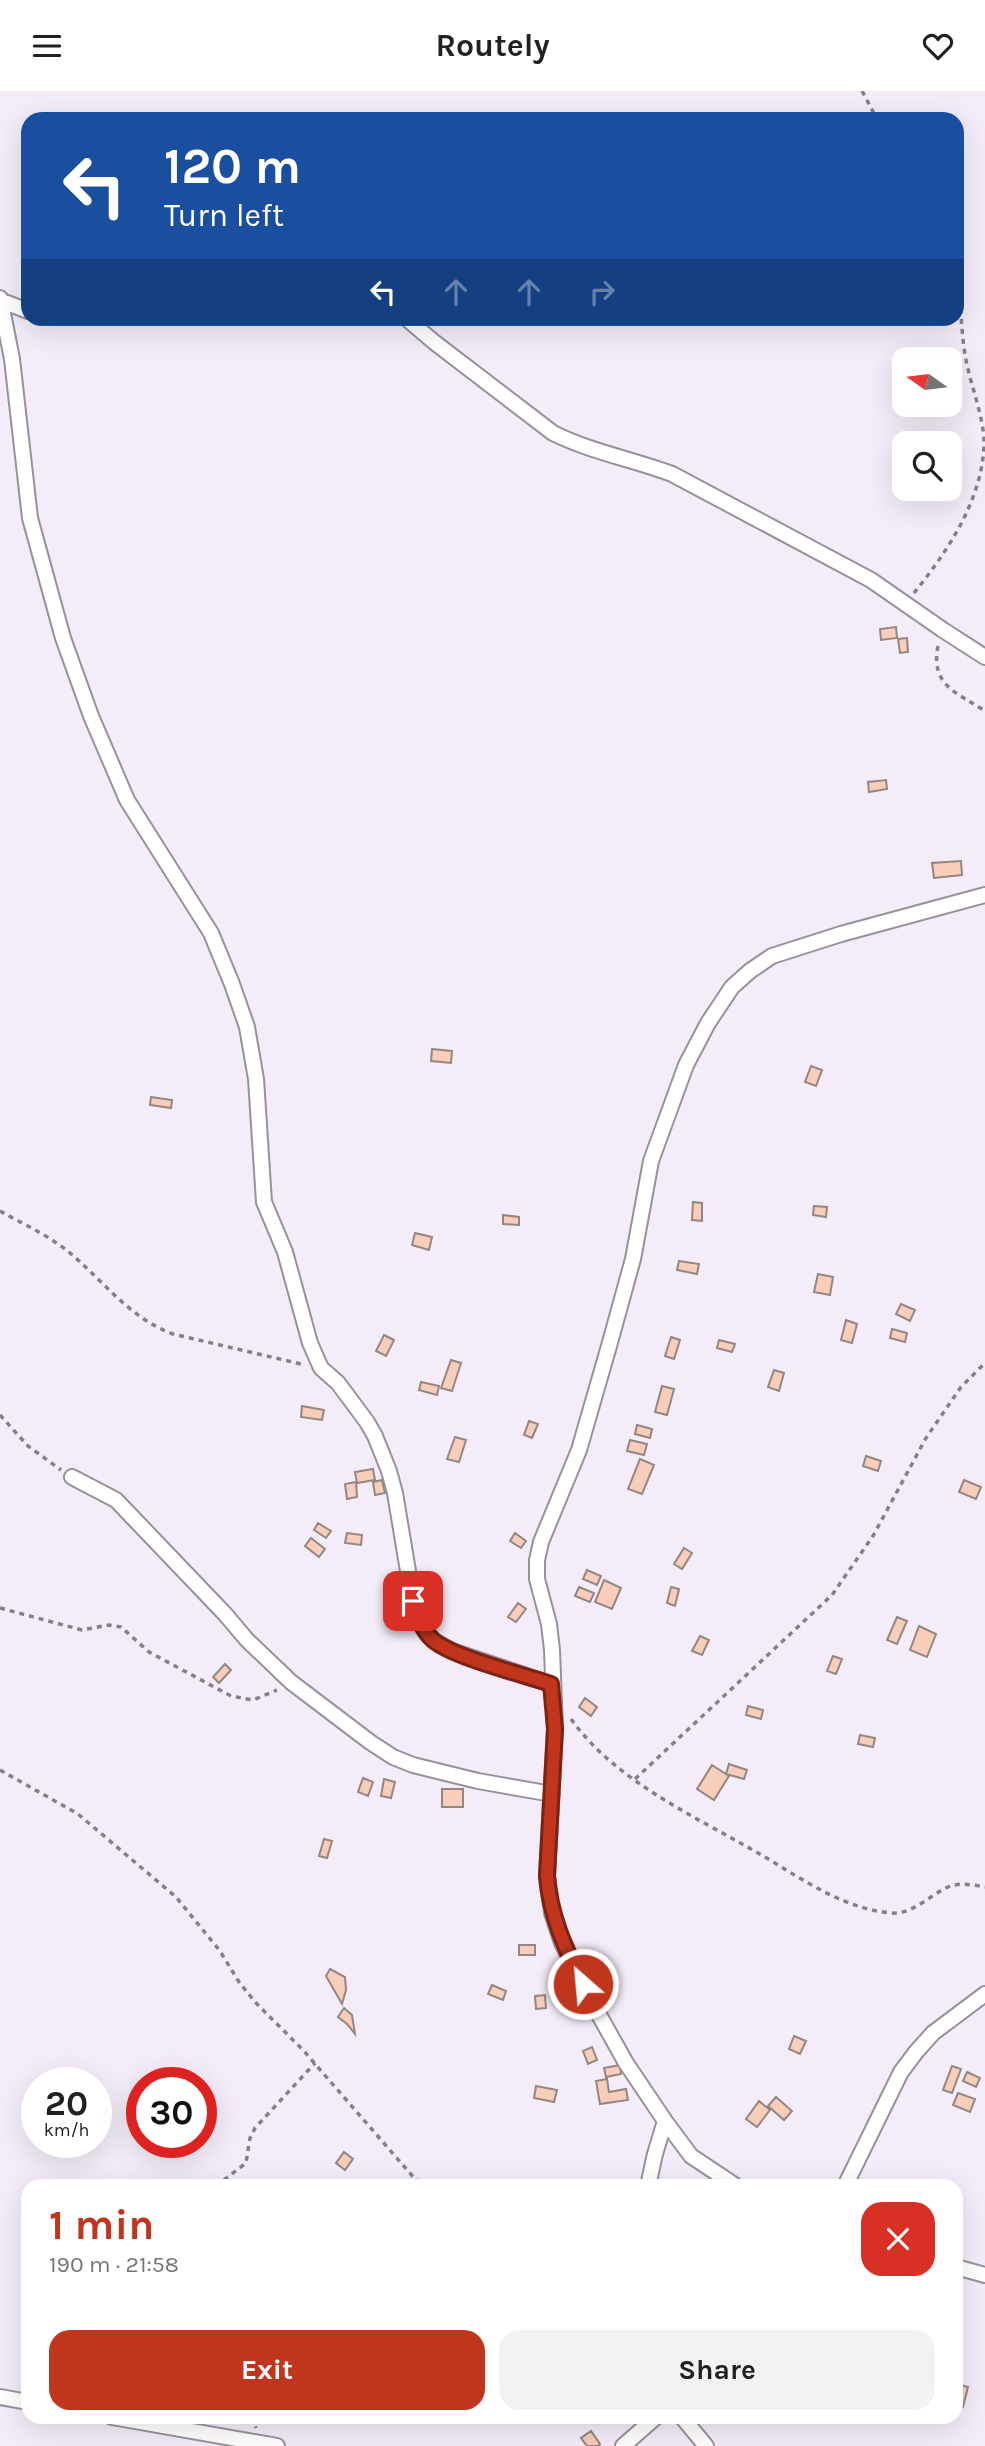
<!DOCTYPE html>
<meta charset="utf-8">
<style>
body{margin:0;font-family:Karla,sans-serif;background:#f2f2f2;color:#202124;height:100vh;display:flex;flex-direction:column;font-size:26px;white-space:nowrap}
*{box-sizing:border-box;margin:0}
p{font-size:23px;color:#757577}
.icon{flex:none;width:38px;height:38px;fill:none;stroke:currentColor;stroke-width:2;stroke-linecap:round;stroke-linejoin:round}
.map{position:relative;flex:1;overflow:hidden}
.sheet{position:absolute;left:21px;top:2088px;width:942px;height:245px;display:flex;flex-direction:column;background:#fff;border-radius:21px;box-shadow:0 7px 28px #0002}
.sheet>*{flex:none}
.top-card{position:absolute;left:21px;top:21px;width:943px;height:214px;border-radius:21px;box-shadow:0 7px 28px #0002;background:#1a4fa0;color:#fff;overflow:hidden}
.needle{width:46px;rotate:284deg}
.controls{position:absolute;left:892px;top:256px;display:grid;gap:14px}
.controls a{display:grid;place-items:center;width:70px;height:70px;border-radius:14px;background:#fff;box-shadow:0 7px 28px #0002;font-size:35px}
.speed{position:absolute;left:21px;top:1976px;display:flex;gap:14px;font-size:35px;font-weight:700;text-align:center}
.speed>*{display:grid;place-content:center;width:91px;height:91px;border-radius:50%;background:#fff;box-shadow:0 7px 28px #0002;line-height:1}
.speed small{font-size:18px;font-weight:400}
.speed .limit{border:10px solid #d22;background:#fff;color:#111}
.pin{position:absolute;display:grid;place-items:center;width:60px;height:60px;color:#fff;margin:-30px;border-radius:14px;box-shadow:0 4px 10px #0006}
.me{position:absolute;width:77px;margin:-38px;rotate:333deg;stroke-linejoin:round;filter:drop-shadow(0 0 5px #0008)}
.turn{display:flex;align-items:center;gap:24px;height:147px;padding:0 28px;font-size:32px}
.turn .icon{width:91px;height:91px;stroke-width:2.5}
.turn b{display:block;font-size:49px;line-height:60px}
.lanes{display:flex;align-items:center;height:66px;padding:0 28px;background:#0003;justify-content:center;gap:35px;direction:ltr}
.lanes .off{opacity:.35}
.round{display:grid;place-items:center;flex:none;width:74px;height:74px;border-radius:21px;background:#f2f2f2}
.overview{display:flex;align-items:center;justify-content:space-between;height:119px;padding:0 28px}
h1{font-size:42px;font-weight:700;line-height:52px;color:#c0351c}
.primary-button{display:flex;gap:14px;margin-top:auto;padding:14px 28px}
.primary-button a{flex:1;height:80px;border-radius:21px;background:#c0351c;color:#fff;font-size:28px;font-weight:700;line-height:80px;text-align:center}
.primary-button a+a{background:#f2f2f2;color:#202124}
header{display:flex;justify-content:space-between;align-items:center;height:91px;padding:0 28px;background:#fff;font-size:32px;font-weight:700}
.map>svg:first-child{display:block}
</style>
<header><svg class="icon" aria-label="menu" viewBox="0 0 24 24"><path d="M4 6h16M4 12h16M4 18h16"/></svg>Routely<svg class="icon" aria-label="heart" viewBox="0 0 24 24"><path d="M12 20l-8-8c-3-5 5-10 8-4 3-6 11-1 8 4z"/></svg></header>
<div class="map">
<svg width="985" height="2355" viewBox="0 0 985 2355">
<rect width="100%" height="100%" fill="#f4edf9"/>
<path fill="#f8cdba" stroke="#948681" stroke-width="2" d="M 896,536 L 897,547 L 881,549 L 880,538 Z
M 907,547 L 908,561 L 900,562 L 898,548 Z
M 886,689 L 887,698 L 869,701 L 868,691 Z
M 961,770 L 962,784 L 934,787 L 932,772 Z
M 432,958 L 452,960 L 451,972 L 431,970 Z
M 811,975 L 822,979 L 816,995 L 805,991 Z
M 151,1006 L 172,1009 L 171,1017 L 150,1014 Z
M 693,1111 L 702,1112 L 702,1130 L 692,1129 Z
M 814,1115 L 827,1116 L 826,1126 L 813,1124 Z
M 503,1124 L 519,1126 L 519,1134 L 503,1133 Z
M 415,1142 L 432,1146 L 429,1159 L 412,1154 Z
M 679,1170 L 699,1173 L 697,1183 L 677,1179 Z
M 818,1183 L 833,1186 L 830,1204 L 814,1201 Z
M 901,1213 L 915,1219 L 910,1230 L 896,1223 Z
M 846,1229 L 857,1233 L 852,1252 L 841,1249 Z
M 892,1238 L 907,1242 L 905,1251 L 890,1247 Z
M 384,1244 L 394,1249 L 386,1265 L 376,1260 Z
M 671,1246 L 680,1249 L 674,1268 L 665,1265 Z
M 719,1249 L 735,1253 L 732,1261 L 717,1257 Z
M 451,1269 L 461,1272 L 452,1300 L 441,1297 Z
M 774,1279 L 784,1282 L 779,1300 L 768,1296 Z
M 421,1291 L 439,1295 L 437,1304 L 419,1299 Z
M 662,1295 L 674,1298 L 667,1324 L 655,1321 Z
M 302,1315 L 324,1319 L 322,1329 L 301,1326 Z
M 529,1330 L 538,1333 L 532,1347 L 524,1344 Z
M 637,1334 L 652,1338 L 650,1347 L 635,1343 Z
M 455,1346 L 466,1349 L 459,1371 L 447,1368 Z
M 630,1349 L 647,1353 L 644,1364 L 627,1360 Z
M 866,1365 L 881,1370 L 878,1380 L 863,1375 Z
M 640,1368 L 654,1374 L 642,1403 L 628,1398 Z
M 373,1378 L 375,1389 L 357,1392 L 355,1381 Z
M 382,1389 L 385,1402 L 375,1404 L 373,1391 Z
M 964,1389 L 981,1396 L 976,1408 L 959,1401 Z
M 356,1391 L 357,1406 L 347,1408 L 345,1393 Z
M 318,1432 L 331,1440 L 326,1447 L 314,1439 Z
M 347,1442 L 362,1444 L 361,1454 L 345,1452 Z
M 515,1442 L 526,1450 L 521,1457 L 510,1450 Z
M 311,1447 L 325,1458 L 319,1466 L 305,1455 Z
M 684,1457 L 692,1462 L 682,1478 L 674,1473 Z
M 587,1479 L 601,1485 L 597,1494 L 583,1488 Z
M 604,1489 L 621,1497 L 612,1518 L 595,1511 Z
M 579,1496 L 594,1502 L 590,1511 L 575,1505 Z
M 671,1496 L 679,1498 L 675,1515 L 667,1512 Z
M 518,1512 L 526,1518 L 516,1531 L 508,1526 Z
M 897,1526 L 907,1530 L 897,1553 L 887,1549 Z
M 919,1535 L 936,1543 L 927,1566 L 910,1559 Z
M 700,1545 L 709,1549 L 702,1564 L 692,1560 Z
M 833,1565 L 842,1568 L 836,1583 L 827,1580 Z
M 225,1573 L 231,1579 L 219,1592 L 213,1586 Z
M 585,1607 L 597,1616 L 591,1625 L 579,1616 Z
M 748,1615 L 763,1619 L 761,1628 L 746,1624 Z
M 860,1644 L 875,1647 L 873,1656 L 858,1653 Z
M 729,1673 L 747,1679 L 744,1688 L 726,1683 Z
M 712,1674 L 729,1685 L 714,1709 L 697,1698 Z
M 363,1687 L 373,1691 L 368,1705 L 358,1701 Z
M 384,1688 L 395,1691 L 391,1707 L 381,1705 Z
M 442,1698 L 463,1698 L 463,1716 L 442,1716 Z
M 324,1748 L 332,1750 L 327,1767 L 319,1765 Z
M 519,1854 L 535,1854 L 535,1864 L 519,1864 Z
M 330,1878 L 345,1886 L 346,1899 L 342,1913 L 326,1885 Z
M 492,1894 L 506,1900 L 503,1909 L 488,1903 Z
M 545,1904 L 546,1917 L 536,1918 L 535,1905 Z
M 344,1917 L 352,1924 L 355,1943 L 347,1933 L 338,1926 Z
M 794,1945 L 806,1950 L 800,1963 L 789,1958 Z
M 592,1956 L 597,1969 L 588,1973 L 583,1960 Z
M 620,1974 L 621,1983 L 606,1986 L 604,1977 Z
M 952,1975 L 961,1978 L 952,2002 L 943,1999 Z
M 967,1981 L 980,1987 L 976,1996 L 963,1990 Z
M 607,1988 L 609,2001 L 626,1998 L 628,2009 L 600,2013 L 596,1990 Z
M 536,1995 L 557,1999 L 554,2011 L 534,2007 Z
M 958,2002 L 975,2008 L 970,2021 L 953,2014 Z
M 776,2006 L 792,2020 L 784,2029 L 768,2015 Z
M 759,2010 L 770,2019 L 757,2036 L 746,2028 Z
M 344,2061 L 353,2068 L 345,2079 L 336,2072 Z
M 956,2293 L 968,2296 L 963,2316 L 956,2314 Z
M 591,2340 L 600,2353 L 598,2355 L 587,2355 L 581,2347 Z"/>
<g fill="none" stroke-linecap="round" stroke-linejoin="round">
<defs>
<path id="minor" d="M 0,207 L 12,268 L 30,427 L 63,547 L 91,625 L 127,709 L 211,842 L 232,893 L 247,936 L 256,988 L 264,1111 L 285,1161 L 310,1252 L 321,1277 L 338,1292 L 367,1331 L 375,1345 L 389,1380 L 395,1402 L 413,1510 L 422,1535 L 433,1549 L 452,1560 L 551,1593
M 2,210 L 28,220
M 407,228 L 434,251 L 553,342 C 591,361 632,368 672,383 L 871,489 L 943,539 L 985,566
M 72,1386 L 116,1409 L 225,1523 L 247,1549 L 291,1591 L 370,1651 L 393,1666 L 413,1674 L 478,1690 L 552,1703
M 648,2095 L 655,2063 L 665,2030
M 736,2095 L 691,2065 L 665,2030 L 626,1972 L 593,1913 L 562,1852 L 552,1822 L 547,1785 L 555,1638 L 552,1559 L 549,1533 L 537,1488 L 537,1469 L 541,1451 L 579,1359 L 609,1255 L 633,1168 L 651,1070 L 686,974 L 708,932 L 732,896 L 750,880 L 772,865 L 841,843 L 985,804
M 845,2095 L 901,1981 L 916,1961 L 933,1942 L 985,1903
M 956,2176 L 985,2184
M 0,2306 L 28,2311
M 112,2326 L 277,2355
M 682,2326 L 706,2355
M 623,2355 L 656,2326"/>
</defs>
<use href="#minor" stroke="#98919c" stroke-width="18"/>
<path stroke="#858088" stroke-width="3.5" stroke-dasharray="5 5" stroke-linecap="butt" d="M 862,0 L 877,28
M 914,502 C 948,460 985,405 984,348 C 982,321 971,295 966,269 C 961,244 962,219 957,194
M 938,555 C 930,595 958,602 985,620
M 0,1120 C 23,1133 50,1145 70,1162 C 103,1190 131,1228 173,1243 L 301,1273
M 0,1324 L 28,1355 L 61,1379
M 0,1517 L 82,1539 L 109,1534 L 121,1536 L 149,1561 L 231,1605 L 253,1609 L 277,1599
M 571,1628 C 614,1688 688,1722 751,1758 C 796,1783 838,1817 891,1822 C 912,1824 930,1804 948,1796 C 960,1791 973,1794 985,1796
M 0,1679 L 78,1723 L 176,1806 L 220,1860 L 239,1891 L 256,1912 L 303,1959 L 415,2088 L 427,2095
M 635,1688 L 832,1504 L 873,1445 L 926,1347 L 961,1296 L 985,1272
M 216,2095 L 246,2072 L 250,2047 L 255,2037 L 315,1972
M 252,2326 L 256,2337"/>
<use href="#minor" stroke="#fff" stroke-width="14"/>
</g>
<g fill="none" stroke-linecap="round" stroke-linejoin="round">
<defs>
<path id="route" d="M 413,1510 C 418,1523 421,1539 433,1549 C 452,1566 524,1584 551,1593 L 555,1638 L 547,1785 C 550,1825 565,1857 583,1893"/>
</defs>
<use href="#route" stroke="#7d2212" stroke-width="18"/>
<use href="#route" stroke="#c0351c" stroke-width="12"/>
</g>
</svg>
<div class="controls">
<a><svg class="needle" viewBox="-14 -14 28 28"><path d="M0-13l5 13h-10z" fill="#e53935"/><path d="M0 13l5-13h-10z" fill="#757577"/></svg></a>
<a><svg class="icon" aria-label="search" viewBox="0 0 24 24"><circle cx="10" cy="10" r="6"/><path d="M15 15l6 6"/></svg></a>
</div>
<div class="speed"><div>20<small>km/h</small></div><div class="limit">30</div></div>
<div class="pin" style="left:413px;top:1510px;background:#d93025"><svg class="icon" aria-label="arrive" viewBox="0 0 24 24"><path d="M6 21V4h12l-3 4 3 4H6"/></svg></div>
<svg class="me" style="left:583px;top:1893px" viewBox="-20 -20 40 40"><circle r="17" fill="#c0351c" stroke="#fff" stroke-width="3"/><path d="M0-11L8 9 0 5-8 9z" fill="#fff"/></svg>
<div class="top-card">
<div class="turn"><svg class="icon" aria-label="left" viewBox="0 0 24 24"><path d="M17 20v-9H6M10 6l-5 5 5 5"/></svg><div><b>120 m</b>Turn left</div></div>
<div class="lanes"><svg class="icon" aria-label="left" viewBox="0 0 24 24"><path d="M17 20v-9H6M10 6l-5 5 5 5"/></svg><svg class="icon off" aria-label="ahead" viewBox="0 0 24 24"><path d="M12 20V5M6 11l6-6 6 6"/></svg><svg class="icon off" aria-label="ahead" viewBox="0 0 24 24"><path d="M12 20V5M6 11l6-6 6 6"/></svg><svg class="icon off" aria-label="right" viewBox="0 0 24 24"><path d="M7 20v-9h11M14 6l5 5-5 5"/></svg></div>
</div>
<section class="sheet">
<div class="overview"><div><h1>1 min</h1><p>190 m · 21:58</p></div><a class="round" style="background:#d93025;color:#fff"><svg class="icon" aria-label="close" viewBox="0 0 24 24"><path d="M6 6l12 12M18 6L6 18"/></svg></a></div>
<div class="primary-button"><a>Exit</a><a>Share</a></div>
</section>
</div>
